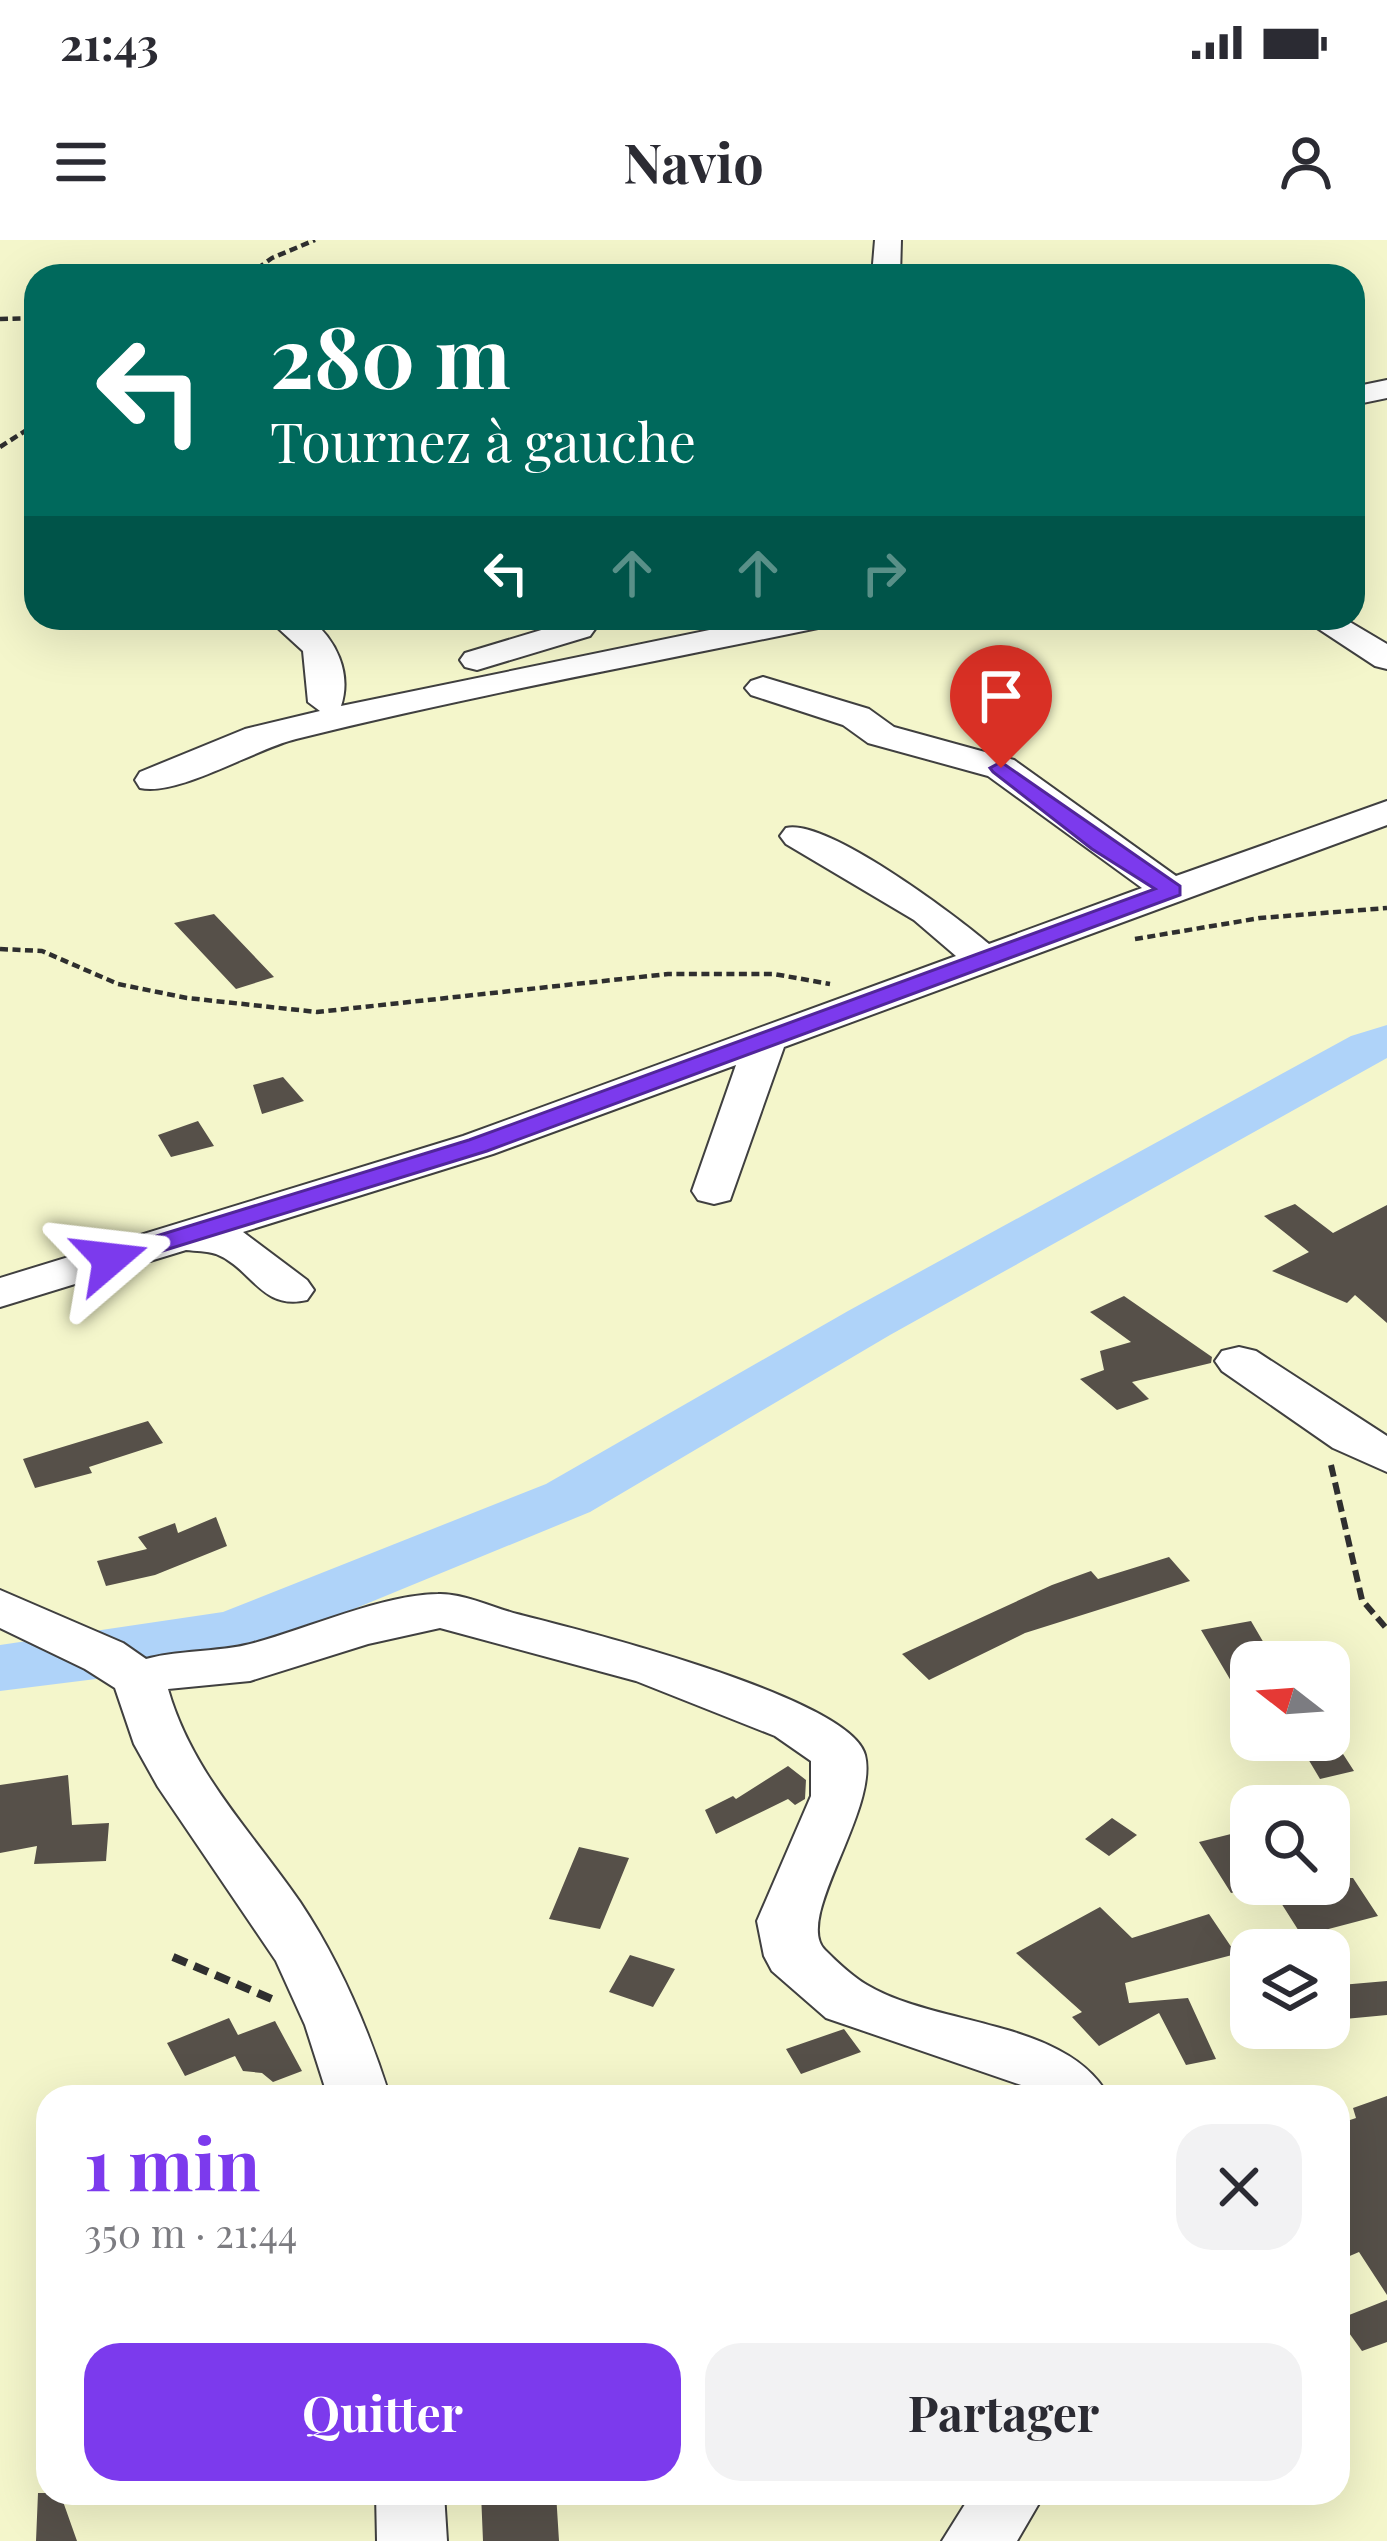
<!DOCTYPE html>
<html lang="fr">
<meta charset="utf-8">
<style>
body{margin:0;font-family:"Playfair Display",serif;background:#f2f2f3;color:#2b2b33;height:100vh;display:flex;flex-direction:column;font-size:45px;white-space:nowrap}
*{box-sizing:border-box;margin:0}
p{font-size:39px;color:#7c7c81}
.icon{flex:none;width:66px;height:66px;fill:none;stroke:currentColor;stroke-width:2;stroke-linecap:round;stroke-linejoin:round}
.map{position:relative;flex:1;overflow:hidden}
.drawer{position:absolute;left:36px;top:1845px;width:1314px;height:420px;display:flex;flex-direction:column;background:#fff;border-radius:36px;box-shadow:0 12px 48px #0002}
.drawer>*{flex:none}
.banner{position:absolute;left:24px;top:24px;width:1341px;height:366px;border-radius:36px;box-shadow:0 12px 48px #0002;background:#00695c;color:#fff;overflow:hidden}
.needle{width:78px;rotate:287deg}
.tools{position:absolute;left:1230px;top:1401px;display:grid;gap:24px}
.tools a{display:grid;place-items:center;width:120px;height:120px;border-radius:24px;background:#fff;box-shadow:0 12px 48px #0002;font-size:60px}
.pin{position:absolute;display:grid;place-items:center;width:102px;height:102px;color:#fff;margin:-123px -51px;border-radius:50% 50% 50% 0;rotate:-45deg;box-shadow:0 0 12px #0007}
.pin .icon{rotate:45deg}
.me{position:absolute;width:132px;margin:-66px;rotate:73deg;stroke-linejoin:round;filter:drop-shadow(0 0 9px #0008)}
.turn{display:flex;align-items:center;gap:42px;height:252px;padding:0 48px;font-size:54px}
.turn .icon{width:156px;height:156px;stroke-width:2.5}
.turn b{display:block;font-size:84px;line-height:102px}
.lanes{display:flex;align-items:center;height:114px;padding:0 48px;background:#0003;justify-content:center;gap:60px;direction:ltr}
.lanes .off{opacity:.35}
.round{display:grid;place-items:center;flex:none;width:126px;height:126px;border-radius:36px;background:#f2f2f3}
.head{display:flex;align-items:center;justify-content:space-between;height:204px;padding:0 48px}
h1{font-size:72px;font-weight:700;line-height:90px;color:#7c3aed}
.action{display:flex;gap:24px;margin-top:auto;padding:24px 48px}
.action a{flex:1;height:138px;border-radius:36px;background:#7c3aed;color:#fff;font-size:48px;font-weight:700;line-height:138px;text-align:center}
.action a+a{background:#f2f2f3;color:#2b2b33}
.status{display:flex;justify-content:space-between;align-items:center;height:84px;padding:0 60px;background:#fff;direction:ltr}
.status svg{height:33px;fill:currentColor}
header{display:flex;justify-content:space-between;align-items:center;height:156px;padding:0 48px;background:#fff;font-size:54px;font-weight:700}
.map>svg:first-child{display:block}
</style>
<div class="status"><b>21:43</b><svg viewBox="0 0 49 12"><path d="M0 12V9h3v3zM5 12V6h3v6zM10 12V3h3v9zM15 12V0h3v12zM26 1h20v11H26zM47 4h2v5h-2z"/></svg></div>
<header><svg class="icon" aria-label="menu" viewBox="0 0 24 24"><path d="M4 6h16M4 12h16M4 18h16"/></svg>Navio<svg class="icon" aria-label="person" viewBox="0 0 24 24"><circle cx="12" cy="8" r="4"/><path d="M4 21q1-7 8-7t8 7"/></svg></header>
<div class="map">
<svg width="1387" height="2301" viewBox="0 0 1387 2301">
<rect width="100%" height="100%" fill="#fffeec"/>
<path fill="#f4f6cb" fill-rule="evenodd" d="M 0,0 L 1387,0 L 1387,2301 L 0,2301 ZM 36,36 L 1353,36 L 1353,378 L 36,378 ZM 1251,1422 L 1329,1422 L 1329,1500 L 1251,1500 ZM 1251,1566 L 1329,1566 L 1329,1644 L 1251,1644 ZM 1251,1710 L 1329,1710 L 1329,1788 L 1251,1788 ZM 48,1857 L 1338,1857 L 1338,2253 L 48,2253 Z"/>
<g fill="none" stroke-linecap="round" stroke-linejoin="round">
<path fill="#afd3f9" fill-rule="evenodd" d="M 1387,785 L 1387,818 L 890,1095 L 590,1272 L 259,1408 L 104,1438 L 0,1451 L 0,1405 L 223,1372 L 546,1244 L 848,1071 L 1351,796 Z"/>
</g>
<path fill="#565049" d="M 214,674 L 274,737 L 236,749 L 174,683 Z
M 283,837 L 304,861 L 262,874 L 253,845 Z
M 198,881 L 214,906 L 171,917 L 158,895 Z
M 1295,964 L 1333,993 L 1387,965 L 1387,1083 L 1355,1055 L 1347,1063 L 1272,1031 L 1309,1012 L 1264,976 Z
M 1124,1056 L 1212,1117 L 1211,1123 L 1132,1142 L 1149,1159 L 1117,1170 L 1080,1139 L 1104,1130 L 1100,1111 L 1131,1102 L 1090,1072 Z
M 148,1181 L 163,1203 L 89,1227 L 92,1233 L 35,1248 L 23,1219 Z
M 216,1277 L 227,1306 L 155,1335 L 106,1346 L 97,1321 L 147,1309 L 138,1297 L 175,1283 L 178,1293 Z
M 1169,1317 L 1190,1341 L 1025,1393 L 929,1440 L 902,1414 L 1052,1345 L 1091,1331 L 1098,1339 Z
M 1251,1381 L 1268,1410 L 1251,1414 L 1251,1475 L 1201,1390 Z
M 1334,1500 L 1354,1531 L 1320,1539 L 1301,1507 Z
M 788,1526 L 806,1540 L 805,1559 L 795,1565 L 788,1559 L 716,1594 L 705,1570 L 733,1556 L 736,1559 Z
M 68,1535 L 72,1585 L 109,1583 L 106,1621 L 34,1624 L 37,1606 L 0,1613 L 0,1545 Z
M 1112,1578 L 1137,1595 L 1109,1616 L 1085,1599 Z
M 1251,1589 L 1251,1648 L 1231,1653 L 1199,1602 Z
M 579,1607 L 629,1618 L 600,1689 L 549,1679 Z
M 1344,1638 L 1353,1638 L 1378,1676 L 1302,1696 L 1269,1644 L 1329,1644 Z
M 1100,1667 L 1132,1698 L 1209,1674 L 1236,1714 L 1125,1743 L 1129,1763 L 1188,1758 L 1216,1819 L 1186,1825 L 1159,1773 L 1099,1806 L 1072,1777 L 1082,1772 L 1016,1713 Z
M 630,1715 L 675,1729 L 653,1767 L 609,1752 Z
M 1387,1741 L 1387,1775 L 1334,1780 L 1329,1746 Z
M 229,1778 L 238,1795 L 275,1781 L 302,1831 L 273,1842 L 262,1833 L 243,1831 L 235,1816 L 185,1836 L 167,1803 Z
M 844,1789 L 861,1812 L 801,1834 L 786,1809 Z
M 1387,1856 L 1387,2055 L 1359,2012 L 1338,2021 L 1338,1884 L 1356,1878 L 1353,1868 Z
M 1387,2060 L 1387,2102 L 1362,2111 L 1339,2079 Z
M 38,2253 L 60,2253 L 77,2301 L 36,2301 Z
M 481,2253 L 556,2253 L 559,2301 L 483,2301 Z"/>
<g fill="none" stroke-linecap="round" stroke-linejoin="round">
<defs>
<path id="minor" d="M 875,0 L 901,0 L 900,36 L 872,36 Z
M 1387,140 L 1387,158 L 1353,165 L 1353,147 Z
M 267,378 L 309,378 C 336,399 352,433 341,466 L 768,378 L 835,378 L 818,388 C 644,424 468,456 296,499 C 255,509 177,557 140,548 L 135,540 L 140,532 L 245,489 L 320,471 L 308,462 L 303,411 Z
M 1302,378 L 1343,378 L 1387,404 L 1387,429 L 1375,426 Z
M 578,379 L 590,382 L 595,389 L 590,396 L 477,430 L 465,427 L 460,420 L 465,413 Z
M 763,437 L 869,469 L 894,487 L 1014,520 L 1176,636 L 1387,561 L 1387,585 L 784,807 L 730,960 L 714,964 L 698,960 L 692,951 L 736,825 L 493,914 L 243,992 L 307,1040 L 314,1050 L 307,1060 C 261,1071 252,1028 216,1014 C 207,1011 195,1011 186,1010 L 0,1067 L 0,1038 L 463,896 L 956,716 L 914,680 L 786,604 L 780,596 L 786,588 C 826,578 955,675 989,704 L 1142,648 L 988,536 L 868,503 L 843,485 L 751,455 L 745,448 L 751,441 Z
M 1239,1107 L 1256,1111 L 1387,1196 L 1387,1232 L 1333,1208 L 1222,1131 L 1215,1121 L 1222,1111 Z
M 0,1350 L 123,1403 L 146,1419 C 182,1409 219,1413 254,1403 C 309,1388 382,1355 438,1354 C 463,1353 494,1368 517,1374 C 576,1389 851,1457 865,1515 C 879,1570 793,1679 825,1710 C 837,1722 853,1737 867,1745 C 937,1787 1067,1779 1109,1857 L 1038,1857 L 1027,1847 L 826,1778 L 772,1731 L 764,1716 L 757,1681 L 811,1556 L 811,1521 L 775,1496 L 636,1441 L 440,1388 L 368,1404 L 250,1441 L 168,1449 C 192,1533 252,1592 300,1662 C 340,1722 368,1788 390,1857 L 328,1857 L 305,1785 L 276,1721 L 158,1547 L 134,1504 L 115,1448 L 85,1429 L 0,1388 Z
M 376,2253 L 444,2253 L 447,2301 L 377,2301 Z
M 972,2253 L 1045,2253 L 1017,2301 L 942,2301 Z"/>
</defs>
<use href="#minor" stroke="#404040" stroke-width="4"/>
<path stroke="#2f2f2f" stroke-width="4.5" stroke-dasharray="8 4.5" stroke-linecap="butt" d="M 247,36 L 272,18 L 315,0
M 0,79 L 36,78
M 0,207 L 36,184
M 1135,699 L 1260,678 L 1387,668
M 0,709 L 42,711 L 118,744 L 187,758 L 317,772 L 668,734 L 774,734 L 830,744"/>
<path stroke="#2f2f2f" stroke-width="6" stroke-dasharray="12 6" stroke-linecap="butt" d="M 1331,1225 L 1362,1360 L 1387,1389"/>
<path stroke="#2f2f2f" stroke-width="8" stroke-dasharray="15 8" stroke-linecap="butt" d="M 173,1717 L 274,1760"/>
<use href="#minor" fill="#fff" fill-rule="evenodd"/>
</g>
<path fill="#7c3aed" stroke="#51269a" stroke-width="3" d="M 1001,522 L 1180,646 L 1180,655 L 487,911 L 120,1024 L 101,1024 L 97,1019 L 101,1013 L 469,900 L 1155,649 L 1092,609 L 993,532 L 990,528 Z"/>
</svg>
<div class="tools">
<a><svg class="needle" viewBox="-14 -14 28 28"><path d="M0-13l5 13h-10z" fill="#e53935"/><path d="M0 13l5-13h-10z" fill="#7c7c81"/></svg></a>
<a><svg class="icon" aria-label="search" viewBox="0 0 24 24"><circle cx="10" cy="10" r="6"/><path d="M15 15l6 6"/></svg></a>
<a><svg class="icon" aria-label="layers" viewBox="0 0 24 24"><path d="M12 4l9 5-9 5-9-5zM3 14l9 5 9-5"/></svg></a>
</div>
<div class="pin" style="left:1001px;top:528px;background:#d93025"><svg class="icon" aria-label="arrive" viewBox="0 0 24 24"><path d="M6 21V4h12l-3 4 3 4H6"/></svg></div>
<svg class="me" style="left:110px;top:1019px" viewBox="-20 -20 40 40"><path d="M0-17L14 15 0 8-14 15z" fill="#7c3aed" stroke="#fff" stroke-width="4"/></svg>
<div class="banner">
<div class="turn"><svg class="icon" aria-label="left" viewBox="0 0 24 24"><path d="M17 20v-9H6M10 6l-5 5 5 5"/></svg><div><b>280 m</b>Tournez à gauche</div></div>
<div class="lanes"><svg class="icon" aria-label="left" viewBox="0 0 24 24"><path d="M17 20v-9H6M10 6l-5 5 5 5"/></svg><svg class="icon off" aria-label="ahead" viewBox="0 0 24 24"><path d="M12 20V5M6 11l6-6 6 6"/></svg><svg class="icon off" aria-label="ahead" viewBox="0 0 24 24"><path d="M12 20V5M6 11l6-6 6 6"/></svg><svg class="icon off" aria-label="right" viewBox="0 0 24 24"><path d="M7 20v-9h11M14 6l5 5-5 5"/></svg></div>
</div>
<section class="drawer">
<div class="head"><div><h1>1 min</h1><p>350 m · 21:44</p></div><a class="round"><svg class="icon" aria-label="close" viewBox="0 0 24 24"><path d="M6 6l12 12M18 6L6 18"/></svg></a></div>
<div class="action"><a>Quitter</a><a>Partager</a></div>
</section>
</div>
